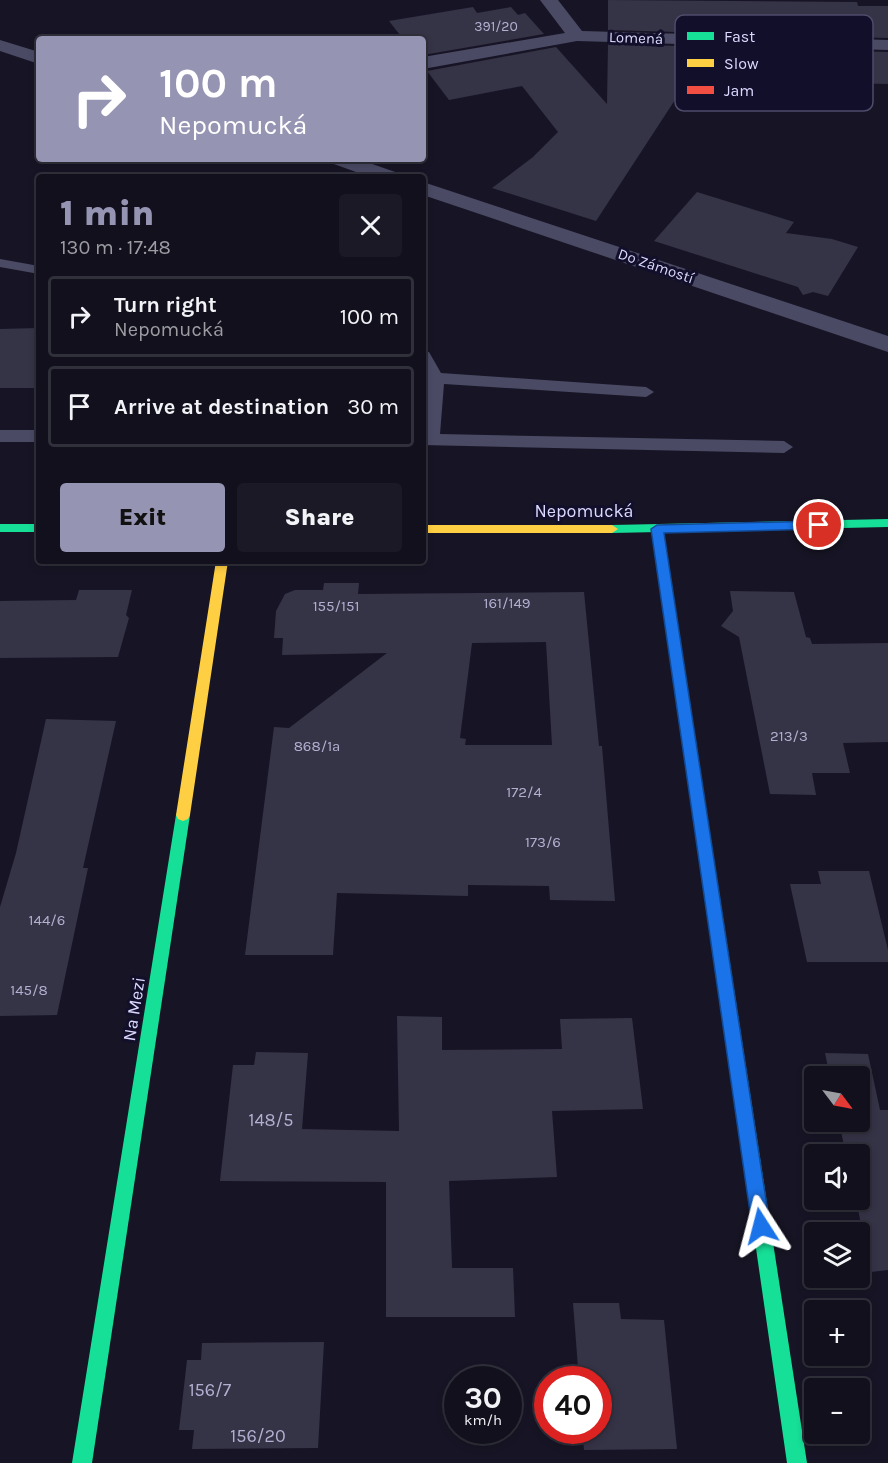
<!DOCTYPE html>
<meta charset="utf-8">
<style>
body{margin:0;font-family:Karla,sans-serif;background:#1a1925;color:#f1f3f6;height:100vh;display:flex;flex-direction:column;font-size:22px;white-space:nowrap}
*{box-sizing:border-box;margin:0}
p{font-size:20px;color:#9c9da3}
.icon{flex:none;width:33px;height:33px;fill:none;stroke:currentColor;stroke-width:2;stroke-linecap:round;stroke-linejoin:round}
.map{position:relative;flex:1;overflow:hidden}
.panel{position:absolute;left:36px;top:174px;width:390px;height:390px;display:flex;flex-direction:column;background:#11101c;border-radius:6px;box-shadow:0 3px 9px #0003,0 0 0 2px #30303b}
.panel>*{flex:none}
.hud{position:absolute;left:36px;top:36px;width:390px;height:126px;border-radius:6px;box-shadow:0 3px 9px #0003,0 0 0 2px #30303b;background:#9694b3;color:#fff;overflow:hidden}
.needle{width:39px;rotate:122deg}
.tools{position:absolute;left:804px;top:1066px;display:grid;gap:12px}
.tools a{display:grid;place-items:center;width:66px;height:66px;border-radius:6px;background:#11101c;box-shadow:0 3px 9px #0003,0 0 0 2px #30303b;font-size:30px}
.speed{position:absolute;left:444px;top:1366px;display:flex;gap:12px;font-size:30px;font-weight:700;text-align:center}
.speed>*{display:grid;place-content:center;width:78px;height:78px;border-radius:50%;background:#11101c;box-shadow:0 3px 9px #0003,0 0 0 2px #30303b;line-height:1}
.speed small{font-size:15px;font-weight:400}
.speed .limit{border:9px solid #d22;background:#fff;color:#111}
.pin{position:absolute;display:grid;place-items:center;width:51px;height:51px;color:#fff;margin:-26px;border:3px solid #fff;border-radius:50%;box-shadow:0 2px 6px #0007}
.me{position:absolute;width:66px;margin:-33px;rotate:351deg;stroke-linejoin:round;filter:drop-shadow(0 0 4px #0008)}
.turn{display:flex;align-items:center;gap:21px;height:126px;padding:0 24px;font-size:27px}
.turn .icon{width:78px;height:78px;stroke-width:2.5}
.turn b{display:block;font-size:42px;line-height:51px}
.round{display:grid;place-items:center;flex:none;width:63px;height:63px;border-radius:6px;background:#1a1925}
.overview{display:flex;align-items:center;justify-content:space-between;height:102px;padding:0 24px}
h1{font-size:36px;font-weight:800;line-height:45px;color:#9694b3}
.button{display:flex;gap:12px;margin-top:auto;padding:12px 24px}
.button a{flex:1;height:69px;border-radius:6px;background:#9694b3;color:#111;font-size:24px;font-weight:800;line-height:69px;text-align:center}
.button a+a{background:#1a1925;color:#f1f3f6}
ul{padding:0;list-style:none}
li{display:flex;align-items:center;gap:18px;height:81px;margin:0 12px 9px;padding:0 12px;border:3px solid #30303b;border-radius:6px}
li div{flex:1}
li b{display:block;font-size:22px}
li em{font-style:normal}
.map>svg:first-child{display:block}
</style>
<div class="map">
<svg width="888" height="1463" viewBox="0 0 888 1463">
<rect width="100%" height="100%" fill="#171525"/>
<path fill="#353346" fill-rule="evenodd" d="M 608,0 L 857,2 L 858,6 L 888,6 L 888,38 L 608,30 Z
M 473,7 L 477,13 L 511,7 L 518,15 L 525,13 L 544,34 L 423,55 L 423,39 L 403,39 L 389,21 Z
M 608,44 L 888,52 L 888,84 L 766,81 L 767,86 L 686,83 L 596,221 L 492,188 L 533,157 L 558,132 L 522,86 L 449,100 L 427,71 L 556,47 L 607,104 Z
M 697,192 L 794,222 L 786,233 L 832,239 L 858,247 L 828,296 L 813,292 L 803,295 L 798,287 L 654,241 Z
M 39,328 L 39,388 L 0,388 L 0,329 Z
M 324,583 L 359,583 L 358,594 L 584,592 L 599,746 L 602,746 L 615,901 L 550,900 L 549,886 L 468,885 L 468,896 L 337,893 L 333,955 L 245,955 L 274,727 L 289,728 L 387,653 L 282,655 L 283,638 L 274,638 L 276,611 L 285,594 L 295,590 L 323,590 ZM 546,642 L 552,745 L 465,745 L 466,739 L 460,738 L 472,643 Z
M 79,590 L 132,590 L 126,615 L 129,618 L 118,657 L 0,658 L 0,601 L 76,600 Z
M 730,591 L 794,592 L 806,637 L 810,638 L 812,644 L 888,643 L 888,742 L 843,743 L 850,773 L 812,773 L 816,795 L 770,794 L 739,637 L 721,626 L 733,611 Z
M 46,719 L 116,721 L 83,868 L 88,868 L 57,1015 L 0,1016 L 0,907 L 16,853 Z
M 818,871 L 869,871 L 888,950 L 888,962 L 807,962 L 790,884 L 821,884 Z
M 397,1016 L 442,1017 L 442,1050 L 562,1049 L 560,1019 L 632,1018 L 643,1109 L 552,1111 L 557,1177 L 449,1181 L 452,1268 L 513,1268 L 515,1317 L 386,1317 L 386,1182 L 220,1181 L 233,1065 L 254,1065 L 256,1052 L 308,1053 L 302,1129 L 399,1131 Z
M 825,1053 L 868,1054 L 880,1110 L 888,1110 L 888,1270 L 871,1272 L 856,1200 L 860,1200 L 860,1155 L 846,1155 L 839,1122 L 860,1122 L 860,1077 L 830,1077 Z
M 573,1303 L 619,1303 L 621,1319 L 664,1320 L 677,1449 L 584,1450 L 582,1431 L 598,1431 L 598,1380 L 579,1380 Z
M 324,1342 L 318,1448 L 192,1449 L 194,1430 L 179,1430 L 187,1360 L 201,1360 L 202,1343 Z"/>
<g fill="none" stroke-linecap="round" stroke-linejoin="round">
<path fill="#4a4a65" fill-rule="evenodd" d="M 0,259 L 39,266 L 39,274 L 0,267 Z
M 423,351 L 429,352 L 441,373 L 646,387 L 654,392 L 646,397 L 444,384 L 440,434 L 784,441 L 793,447 L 784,453 L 423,445 L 428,378 L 423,370 Z
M 0,430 L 39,430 L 39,442 L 0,442 Z"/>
<path fill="#4a4a65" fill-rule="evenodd" d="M 540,0 L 558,0 L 582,31 L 888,40 L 888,50 L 577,41 L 423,69 L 423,57 L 565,33 Z
M 0,40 L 39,52 L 39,64 L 0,51 Z
M 328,159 L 358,159 L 398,173 L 402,177 L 370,177 L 331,163 Z
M 423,182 L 888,336 L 888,352 L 423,195 Z"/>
<path fill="#16e098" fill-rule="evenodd" d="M 888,519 L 888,527 L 612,533 L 606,529 L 612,525 Z
M 0,524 L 39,524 L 39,532 L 0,532 Z
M 183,809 L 188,811 L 190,815 L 92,1463 L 72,1463 L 176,815 L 178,811 Z
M 704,833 L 709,835 L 711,840 L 807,1463 L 787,1463 L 697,840 L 699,835 Z"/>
<path fill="#ffcf43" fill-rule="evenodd" d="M 423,525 L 612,525 L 618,529 L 612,533 L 423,533 Z
M 216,561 L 228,561 L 190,815 L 188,819 L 183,821 L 178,819 L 176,815 Z"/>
<path fill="#f24e42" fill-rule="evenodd" d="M 657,525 L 663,529 L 711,840 L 709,845 L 704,847 L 699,845 L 697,840 L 651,529 Z"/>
</g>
<path fill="#1a73e8" stroke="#114b97" stroke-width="1.5" d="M 819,521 L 825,525 L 819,529 L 664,533 L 770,1226 L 767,1232 L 761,1235 L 755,1232 L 752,1226 L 651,529 L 657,525 Z"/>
<g text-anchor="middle" stroke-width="6" stroke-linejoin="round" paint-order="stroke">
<g font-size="14" fill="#b2b0d1">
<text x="496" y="31">391/20</text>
</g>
<g font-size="15" fill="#dbd9ff" stroke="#120f2b">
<text transform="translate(636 38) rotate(2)" y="5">Lomená</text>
<text transform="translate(656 266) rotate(19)" y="5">Do Zámostí</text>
</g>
<g font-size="15" fill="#b2b0d1">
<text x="507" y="608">161/149</text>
<text x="336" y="611">155/151</text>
<text x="789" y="741">213/3</text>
<text x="317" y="751">868/1a</text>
<text x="524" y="797">172/4</text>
<text x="543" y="847">173/6</text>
<text x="47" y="925">144/6</text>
<text x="29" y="995">145/8</text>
</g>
<g font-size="18" fill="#dbd9ff" stroke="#120f2b">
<text x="584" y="517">Nepomucká</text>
<text transform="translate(134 1009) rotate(-81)" y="6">Na Mezi</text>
</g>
<g font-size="18" fill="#b2b0d1">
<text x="271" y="1126">148/5</text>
<text x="210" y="1396">156/7</text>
<text x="258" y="1442">156/20</text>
</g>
</g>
<rect x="675" y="15" width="198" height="96" rx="9" fill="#120f2b" stroke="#4e4c6b" stroke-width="1.5"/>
<rect x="687" y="32" width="27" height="8" fill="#16e098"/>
<rect x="687" y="59" width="27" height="8" fill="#ffcf43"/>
<rect x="687" y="86" width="27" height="8" fill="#f24e42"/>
<g font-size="16" fill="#dbd9ff">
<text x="724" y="42">Fast</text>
<text x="724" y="69">Slow</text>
<text x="724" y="96">Jam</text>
</g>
</svg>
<div class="tools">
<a><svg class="needle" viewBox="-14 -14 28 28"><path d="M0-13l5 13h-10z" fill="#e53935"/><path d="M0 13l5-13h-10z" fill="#9c9da3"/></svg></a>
<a><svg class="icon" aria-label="sound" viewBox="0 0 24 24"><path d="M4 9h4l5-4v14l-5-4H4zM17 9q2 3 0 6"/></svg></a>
<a><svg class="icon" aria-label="layers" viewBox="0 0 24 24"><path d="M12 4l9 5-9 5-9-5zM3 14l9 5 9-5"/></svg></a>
<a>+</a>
<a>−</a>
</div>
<div class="speed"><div>30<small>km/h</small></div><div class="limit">40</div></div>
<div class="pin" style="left:819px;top:525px;background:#d93025"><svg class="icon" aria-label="arrive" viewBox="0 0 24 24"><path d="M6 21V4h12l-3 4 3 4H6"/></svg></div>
<svg class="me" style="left:761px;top:1226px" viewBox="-20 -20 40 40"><path d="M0-17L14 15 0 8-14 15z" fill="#1a73e8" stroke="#fff" stroke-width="4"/></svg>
<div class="hud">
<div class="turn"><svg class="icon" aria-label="right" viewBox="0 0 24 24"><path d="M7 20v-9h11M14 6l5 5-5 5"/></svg><div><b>100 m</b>Nepomucká</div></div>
</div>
<section class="panel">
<div class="overview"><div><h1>1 min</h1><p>130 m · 17:48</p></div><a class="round"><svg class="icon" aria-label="close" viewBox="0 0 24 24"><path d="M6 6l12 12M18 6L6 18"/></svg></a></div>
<ul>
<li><svg class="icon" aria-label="right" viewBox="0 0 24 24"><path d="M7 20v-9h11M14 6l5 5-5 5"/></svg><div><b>Turn right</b><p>Nepomucká</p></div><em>100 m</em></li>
<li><svg class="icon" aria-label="arrive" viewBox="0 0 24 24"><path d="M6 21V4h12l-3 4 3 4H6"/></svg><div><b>Arrive at destination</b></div><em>30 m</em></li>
</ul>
<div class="button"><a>Exit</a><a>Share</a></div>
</section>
</div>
